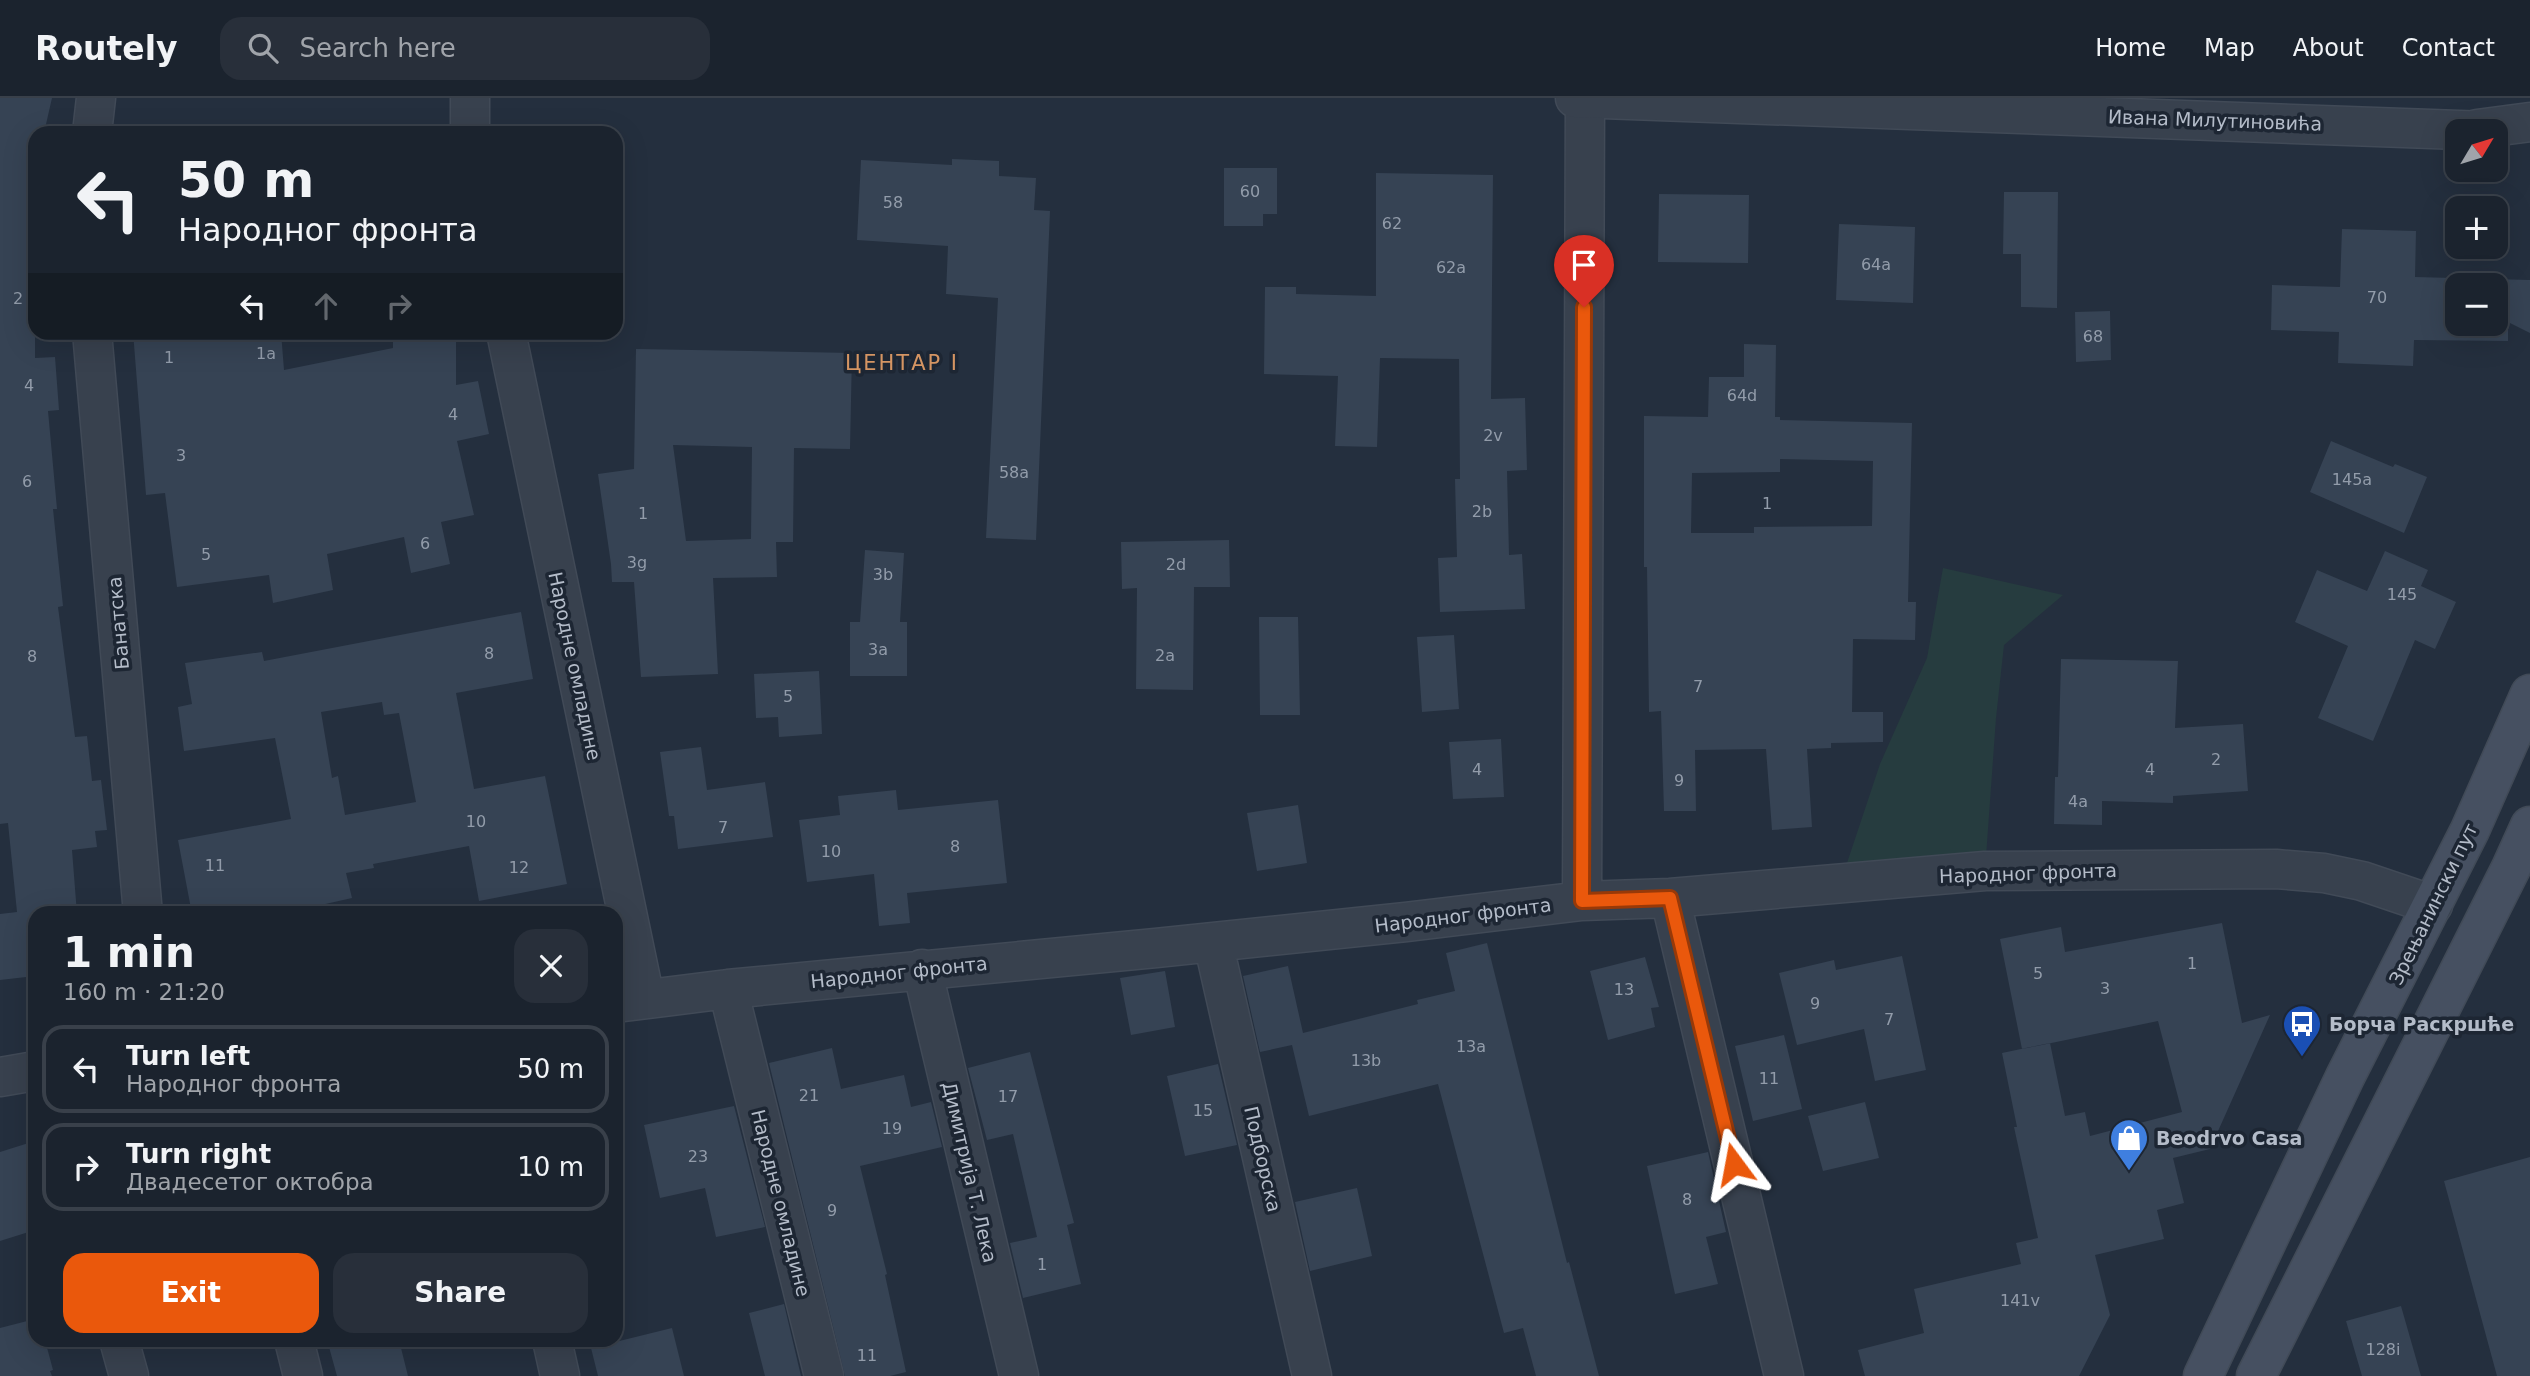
<!DOCTYPE html>
<meta charset="utf-8">
<style>
body{margin:0;font-family:"DejaVu Sans",sans-serif;background:#282f3a;color:#f1f3f6;height:100vh;display:flex;flex-direction:column;font-size:26px;white-space:nowrap}
*{box-sizing:border-box;margin:0}
p{font-size:23px;color:#a0a4aa}
.icon{flex:none;width:38px;height:38px;fill:none;stroke:currentColor;stroke-width:2;stroke-linecap:round;stroke-linejoin:round}
.map{position:relative;flex:1;overflow:hidden}
.details{position:absolute;left:28px;top:808px;width:595px;height:441px;display:flex;flex-direction:column;background:#1b232e;border-radius:21px;box-shadow:0 7px 28px #0002,0 0 0 2px #39404a}
.details>*{flex:none}
.top-card{position:absolute;left:28px;top:28px;width:595px;height:214px;border-radius:21px;box-shadow:0 7px 28px #0002,0 0 0 2px #39404a;background:#1b232e;color:#f1f3f6;overflow:hidden}
.needle{width:46px;rotate:52deg}
.buttons{position:absolute;left:2445px;top:21px;display:grid;gap:14px}
.buttons a{display:grid;place-items:center;width:63px;height:63px;border-radius:14px;background:#1b232e;box-shadow:0 7px 28px #0002,0 0 0 2px #39404a;font-size:35px}
.pin{position:absolute;display:grid;place-items:center;width:60px;height:60px;color:#fff;margin:-72px -30px;border-radius:50% 50% 50% 0;rotate:-45deg;box-shadow:0 0 7px #0007}
.pin .icon{rotate:45deg}
.me{position:absolute;width:77px;margin:-38px;rotate:347deg;stroke-linejoin:round;filter:drop-shadow(0 0 5px #0008)}
.turn{display:flex;align-items:center;gap:24px;height:147px;padding:0 35px;font-size:32px}
.turn .icon{width:91px;height:91px;stroke-width:2.5}
.turn b{display:block;font-size:49px;line-height:60px}
.lanes{display:flex;align-items:center;height:66px;padding:0 35px;background:#0003;justify-content:center;gap:35px;direction:ltr}
.lanes .off{opacity:.35}
.round{display:grid;place-items:center;flex:none;width:74px;height:74px;border-radius:21px;background:#282f3a}
.head{display:flex;align-items:center;justify-content:space-between;height:119px;padding:0 35px}
h1{font-size:42px;font-weight:700;line-height:52px}
.action{display:flex;gap:14px;margin-top:auto;padding:14px 35px}
.action a{flex:1;height:80px;border-radius:21px;background:#ea580c;color:#fff;font-size:28px;font-weight:700;line-height:80px;text-align:center}
.action a+a{background:#282f3a;color:#f1f3f6}
ul{padding:0;list-style:none}
li{display:flex;align-items:center;gap:21px;height:88px;margin:0 14px 10px;padding:0 21px;border:4px solid #39404a;border-radius:21px}
li div{flex:1}
li b{display:block;font-size:26px}
li em{font-style:normal}
header{display:flex;align-items:center;gap:42px;box-sizing:border-box;height:98px;padding:0 35px;background:#1b232e;border-bottom:2px solid #39404a}
header strong{font-size:33px}
nav{display:flex;gap:38px;margin-inline-start:auto;font-size:24px}
.search{width:490px;height:63px;background:#282f3a;display:flex;align-items:center;gap:18px;box-sizing:border-box;padding:0 24px;border-radius:21px;color:#a0a4aa;font-size:26px}
.map>svg:first-child{display:block}
</style>
<header>
<strong>Routely</strong>
<div class="search"><svg class="icon" aria-label="search" viewBox="0 0 24 24"><circle cx="10" cy="10" r="6"/><path d="M15 15l6 6"/></svg>Search here</div>
<nav><a>Home</a><a>Map</a><a>About</a><a>Contact</a></nav>
</header>
<div class="map">
<svg width="2530" height="1278" viewBox="0 0 2530 1278">
<rect width="100%" height="100%" fill="#242f3e"/>
<path fill="#263c3f" d="M 1943,470 L 2063,497 L 2004,547 L 1996,620 L 1985,773 L 1840,786 L 1880,666 L 1927,560 Z"/>
<path fill="#364354" fill-rule="evenodd" d="M 0,0 L 52,0 L 44,35 L 35,35 L 35,260 L 55,259 L 59,312 L 48,313 L 57,411 L 53,411 L 63,508 L 58,509 L 75,639 L 87,638 L 92,683 L 101,682 L 107,732 L 95,733 L 97,749 L 72,752 L 77,816 L 35,816 L 35,878 L 0,882 L 0,816 L 17,814 L 8,725 L 0,726 Z
M 952,61 L 999,63 L 999,78 L 1036,80 L 1034,112 L 1050,113 L 1036,442 L 986,440 L 998,200 L 946,196 L 948,148 L 857,142 L 861,62 L 952,67 Z
M 1224,70 L 1277,70 L 1277,116 L 1263,116 L 1263,128 L 1224,128 Z
M 1376,75 L 1493,77 L 1491,301 L 1525,300 L 1527,372 L 1507,373 L 1509,457 L 1522,456 L 1525,511 L 1440,514 L 1438,460 L 1457,459 L 1455,381 L 1460,381 L 1459,261 L 1380,260 L 1377,349 L 1335,348 L 1338,278 L 1264,276 L 1265,189 L 1296,189 L 1296,196 L 1376,198 Z
M 2004,94 L 2058,94 L 2057,210 L 2021,209 L 2021,156 L 2003,156 Z
M 1659,96 L 1749,97 L 1748,165 L 1658,164 Z
M 1839,126 L 1915,129 L 1913,205 L 1836,202 Z
M 2342,131 L 2416,133 L 2415,179 L 2530,182 L 2530,235 L 2508,224 L 2508,243 L 2414,242 L 2413,268 L 2338,265 L 2339,234 L 2271,232 L 2272,187 L 2340,189 ZM 2457,187 L 2496,187 L 2496,226 L 2457,226 Z
M 2110,213 L 2111,262 L 2076,264 L 2075,214 Z
M 133,234 L 281,234 L 284,272 L 393,250 L 393,234 L 456,234 L 456,287 L 478,283 L 489,336 L 457,343 L 474,417 L 441,424 L 450,466 L 411,475 L 404,439 L 327,456 L 333,492 L 273,505 L 269,477 L 177,489 L 165,395 L 146,397 Z
M 1744,246 L 1776,247 L 1775,319 L 1780,319 L 1780,322 L 1912,325 L 1908,504 L 1916,504 L 1915,542 L 1853,541 L 1852,614 L 1883,614 L 1883,644 L 1831,645 L 1831,650 L 1807,651 L 1812,729 L 1772,732 L 1766,651 L 1695,652 L 1696,713 L 1664,713 L 1661,613 L 1649,614 L 1647,469 L 1644,469 L 1644,318 L 1708,319 L 1709,279 L 1744,279 ZM 1780,361 L 1873,363 L 1872,428 L 1754,429 L 1754,435 L 1691,435 L 1692,375 L 1780,374 Z
M 636,251 L 852,255 L 850,351 L 794,350 L 793,444 L 776,444 L 777,479 L 713,480 L 718,576 L 641,579 L 634,484 L 612,484 L 611,466 L 598,376 L 634,371 ZM 673,347 L 752,349 L 751,441 L 686,443 Z
M 2331,343 L 2393,369 L 2395,366 L 2427,379 L 2404,435 L 2310,394 Z
M 1229,442 L 1230,489 L 1194,489 L 1193,592 L 1136,591 L 1137,490 L 1122,491 L 1121,444 Z
M 865,452 L 904,455 L 900,524 L 907,524 L 907,578 L 850,578 L 850,524 L 860,524 Z
M 2385,453 L 2428,472 L 2421,488 L 2456,504 L 2435,551 L 2415,542 L 2373,643 L 2318,620 L 2348,548 L 2295,524 L 2317,472 L 2367,493 Z
M 521,514 L 533,581 L 456,595 L 474,691 L 545,678 L 567,786 L 479,803 L 469,748 L 373,766 L 374,770 L 346,775 L 352,800 L 281,816 L 192,816 L 178,742 L 291,721 L 275,640 L 184,653 L 178,609 L 192,606 L 185,565 L 262,554 L 264,563 ZM 382,604 L 384,617 L 399,615 L 416,704 L 345,717 L 338,678 L 332,680 L 321,614 Z
M 1259,519 L 1298,519 L 1300,617 L 1260,617 Z
M 1454,537 L 1459,611 L 1422,614 L 1417,539 Z
M 2061,561 L 2178,563 L 2175,630 L 2243,626 L 2248,693 L 2173,698 L 2173,705 L 2102,703 L 2102,727 L 2054,726 L 2055,679 L 2058,679 Z
M 819,573 L 822,636 L 779,639 L 778,619 L 756,620 L 754,576 Z
M 1501,641 L 1504,699 L 1453,701 L 1449,644 Z
M 701,649 L 707,692 L 765,684 L 773,739 L 678,751 L 674,718 L 669,718 L 660,654 Z
M 896,692 L 898,712 L 998,702 L 1007,785 L 907,795 L 910,825 L 879,828 L 874,776 L 807,784 L 799,722 L 840,717 L 838,698 Z
M 1298,707 L 1307,765 L 1257,773 L 1247,715 Z
M 2222,825 L 2242,925 L 2270,917 L 2210,1051 L 2173,1060 L 2184,1105 L 2157,1112 L 2164,1141 L 2095,1157 L 2110,1217 L 2079,1278 L 1865,1278 L 1858,1252 L 1924,1235 L 1914,1191 L 2021,1166 L 2016,1145 L 2038,1140 L 2014,1029 L 2017,1029 L 2002,955 L 2050,945 L 2065,1018 L 2085,1014 L 2090,1038 L 2182,1014 L 2158,923 L 2022,951 L 2000,841 L 2061,829 L 2065,854 Z
M 1487,845 L 1567,1165 L 1569,1164 L 1599,1278 L 1536,1278 L 1523,1230 L 1504,1235 L 1438,986 L 1309,1018 L 1292,947 L 1260,954 L 1243,878 L 1288,868 L 1303,935 L 1418,906 L 1417,902 L 1455,893 L 1446,855 Z
M 1902,858 L 1926,972 L 1875,983 L 1864,931 L 1797,947 L 1779,875 L 1834,862 L 1836,872 Z
M 1645,859 L 1659,909 L 1651,910 L 1655,929 L 1608,942 L 1590,873 Z
M 1165,873 L 1175,929 L 1131,937 L 1120,880 Z
M 1784,937 L 1802,1011 L 1753,1023 L 1735,948 Z
M 832,950 L 841,991 L 904,977 L 911,1009 L 931,1004 L 942,1049 L 860,1068 L 887,1176 L 885,1177 L 906,1274 L 890,1278 L 845,1278 L 769,965 Z
M 1030,954 L 1074,1125 L 1067,1127 L 1081,1186 L 1023,1200 L 1010,1145 L 1037,1139 L 1013,1036 L 987,1042 L 968,970 Z
M 1218,966 L 1237,1047 L 1185,1058 L 1167,978 Z
M 1865,1004 L 1879,1060 L 1823,1073 L 1808,1018 Z
M 734,1008 L 765,1129 L 716,1139 L 705,1090 L 660,1100 L 644,1027 Z
M 35,1043 L 35,1132 L 0,1143 L 0,1054 Z
M 1708,1054 L 1726,1134 L 1706,1139 L 1718,1186 L 1675,1196 L 1647,1068 Z
M 2530,1059 L 2530,1278 L 2497,1278 L 2444,1083 Z
M 1357,1090 L 1372,1158 L 1310,1173 L 1295,1104 Z
M 784,1206 L 801,1278 L 765,1278 L 749,1215 Z
M 2401,1208 L 2421,1278 L 2362,1278 L 2346,1223 Z
M 35,1221 L 35,1242 L 45,1242 L 53,1272 L 50,1273 L 52,1278 L 0,1278 L 0,1230 Z
M 672,1230 L 684,1278 L 598,1278 L 591,1250 Z
M 355,1242 L 399,1242 L 408,1278 L 337,1278 L 329,1249 Z"/>
<g fill="none" stroke-linecap="round" stroke-linejoin="round">
<defs>
<path id="minor" d="M 92,35 L 96,0
M 470,35 L 470,0
M 92,234 L 143,816
M 506,234 L 645,901
M 1670,800 L 1784,1278
M 1582,803 L 1585,0
M 1213,844 L 1312,1278
M 922,871 L 1019,1278
M 728,891 L 824,1278
M 616,905 L 728,891 L 1156,850 L 1406,824 L 1582,803 L 1670,800 L 1985,773 L 2276,771 L 2324,775 L 2362,783 L 2433,807
M 0,979 L 35,973
M 119,1242 L 129,1278
M 294,1242 L 303,1278
M 552,1242 L 560,1278"/>
<path id="tertiary" d="M 1575,0 L 2487,33
M 2477,31 L 2530,24"/>
<path id="secondary" d="M 2203,1278 L 2345,979 L 2470,732 L 2530,596
M 2256,1278 L 2511,770 L 2530,728"/>
</defs>
<use href="#minor" stroke="#414a57" stroke-width="41"/>
<use href="#tertiary" stroke="#414a57" stroke-width="41"/>
<use href="#secondary" stroke="#414a57" stroke-width="41"/>
<use href="#minor" stroke="#38414e" stroke-width="38"/>
<use href="#tertiary" stroke="#38414e" stroke-width="38"/>
<use href="#secondary" stroke="#465061" stroke-width="38"/>
</g>
<g fill="none" stroke-linecap="round" stroke-linejoin="round">
<defs>
<path id="route" d="M 1584,209 L 1582,803 L 1670,800 L 1734,1066"/>
</defs>
<use href="#route" stroke="#983908" stroke-width="18"/>
<use href="#route" stroke="#ea580c" stroke-width="12"/>
</g>
<defs>
<symbol id="bus-pin" viewBox="-11 -11 22 30"><path d="M0 17L-7.5 6A9.5 9.5 0 1 1 7.5 6Z" fill="#1a4fb4" stroke="#1d2633"/><path d="M-5-6H5V4H4V6H2V4H-2V6H-4V4H-5ZM-3.5-4V0h7V-4ZM-3.5 1.2v1.5H-2V1.2ZM2 1.2v1.5H3.5V1.2Z" fill="#fff"/></symbol>
<symbol id="shop-pin" viewBox="-11 -11 22 30"><path d="M0 17L-7.5 6A9.5 9.5 0 1 1 7.5 6Z" fill="#3f7fe0" stroke="#1d2633"/><path d="M-5-2.5h2.3a2.7 3.5 0 0 1 5.4 0H5L5.5 6h-11ZM-1.5-2.5h3a1.5 2.3 0 0 0-3 0Z" fill="#fff"/></symbol>
</defs>
<g fill-rule="evenodd">
<use href="#bus-pin" x="2280" y="904" width="44" height="60"/>
<use href="#shop-pin" x="2107" y="1018" width="44" height="60"/>
</g>
<g text-anchor="middle" stroke-width="7" stroke-linejoin="round" paint-order="stroke">
<g font-size="16" fill="#929caa">
<text x="1250" y="99">60</text>
<text x="893" y="110">58</text>
<text x="1392" y="131">62</text>
<text x="1876" y="172">64a</text>
<text x="1451" y="175">62a</text>
<text x="2377" y="205">70</text>
<text x="18" y="206">2</text>
<text x="2093" y="244">68</text>
<text x="266" y="261">1a</text>
<text x="169" y="265">1</text>
<text x="29" y="293">4</text>
<text x="1742" y="303">64d</text>
<text x="453" y="322">4</text>
<text x="1493" y="343">2v</text>
<text x="181" y="363">3</text>
<text x="1014" y="380">58a</text>
<text x="2352" y="387">145a</text>
<text x="27" y="389">6</text>
<text x="1767" y="411">1</text>
<text x="1482" y="419">2b</text>
<text x="643" y="421">1</text>
<text x="425" y="451">6</text>
<text x="206" y="462">5</text>
<text x="637" y="470">3g</text>
<text x="1176" y="472">2d</text>
<text x="883" y="482">3b</text>
<text x="2402" y="502">145</text>
<text x="878" y="557">3a</text>
<text x="489" y="561">8</text>
<text x="1165" y="563">2a</text>
<text x="32" y="564">8</text>
<text x="1698" y="594">7</text>
<text x="788" y="604">5</text>
<text x="2216" y="667">2</text>
<text x="1477" y="677">4</text>
<text x="2150" y="677">4</text>
<text x="1679" y="688">9</text>
<text x="2078" y="709">4a</text>
<text x="476" y="729">10</text>
<text x="723" y="735">7</text>
<text x="955" y="754">8</text>
<text x="831" y="759">10</text>
<text x="215" y="773">11</text>
<text x="519" y="775">12</text>
<text x="2192" y="871">1</text>
<text x="2038" y="881">5</text>
<text x="2105" y="896">3</text>
<text x="1624" y="897">13</text>
<text x="1815" y="911">9</text>
<text x="1889" y="927">7</text>
<text x="1471" y="954">13a</text>
<text x="1366" y="968">13b</text>
<text x="1769" y="986">11</text>
<text x="809" y="1003">21</text>
<text x="1008" y="1004">17</text>
<text x="1203" y="1018">15</text>
<text x="892" y="1036">19</text>
<text x="698" y="1064">23</text>
<text x="1687" y="1107">8</text>
<text x="832" y="1118">9</text>
<text x="1042" y="1172">1</text>
<text x="2020" y="1208">141v</text>
<text x="2383" y="1257">128i</text>
<text x="867" y="1263">11</text>
</g>
<g font-size="19" fill="#b4bcc9" stroke="#1d2633">
<text transform="translate(2215 22) rotate(2)" y="7">Ивана Милутиновића</text>
<text transform="translate(118 525) rotate(-95)" y="7">Банатска</text>
<text transform="translate(575 568) rotate(78)" y="7">Народне омладине</text>
<text transform="translate(2028 775) rotate(-2)" y="7">Народног фронта</text>
<text transform="translate(2433 806) rotate(-64)" y="7">Зрењанински пут</text>
<text transform="translate(1463 817) rotate(-7)" y="7">Народног фронта</text>
<text transform="translate(899 874) rotate(-6)" y="7">Народног фронта</text>
<text transform="translate(1263 1061) rotate(77)" y="7">Подборска</text>
<text transform="translate(970 1074) rotate(77)" y="7">Димитрија Т. Лека</text>
<text transform="translate(781 1105) rotate(76)" y="7">Народне омладине</text>
</g>
<g font-size="19" font-weight="bold" fill="#b4bcc9" stroke="#1d2633" text-anchor="start">
<text x="2329" y="933">Борча Раскршће</text>
<text x="2156" y="1047">Beodrvo Casa</text>
</g>
<g font-size="21" letter-spacing="2" fill="#d59563" stroke="#1d2633">
<text x="902" y="272">ЦЕНТАР I</text>
</g>
</g>
</svg>
<div class="buttons">
<a><svg class="needle" viewBox="-14 -14 28 28"><path d="M0-13l5 13h-10z" fill="#e53935"/><path d="M0 13l5-13h-10z" fill="#a0a4aa"/></svg></a>
<a>+</a>
<a>−</a>
</div>
<div class="pin" style="left:1584px;top:209px;background:#d93025"><svg class="icon" aria-label="arrive" viewBox="0 0 24 24"><path d="M6 21V4h12l-3 4 3 4H6"/></svg></div>
<svg class="me" style="left:1734px;top:1066px" viewBox="-20 -20 40 40"><path d="M0-17L14 15 0 8-14 15z" fill="#ea580c" stroke="#fff" stroke-width="4"/></svg>
<div class="top-card">
<div class="turn"><svg class="icon" aria-label="left" viewBox="0 0 24 24"><path d="M17 20v-9H6M10 6l-5 5 5 5"/></svg><div><b>50 m</b>Народног фронта</div></div>
<div class="lanes"><svg class="icon" aria-label="left" viewBox="0 0 24 24"><path d="M17 20v-9H6M10 6l-5 5 5 5"/></svg><svg class="icon off" aria-label="ahead" viewBox="0 0 24 24"><path d="M12 20V5M6 11l6-6 6 6"/></svg><svg class="icon off" aria-label="right" viewBox="0 0 24 24"><path d="M7 20v-9h11M14 6l5 5-5 5"/></svg></div>
</div>
<section class="details">
<div class="head"><div><h1>1 min</h1><p>160 m · 21:20</p></div><a class="round"><svg class="icon" aria-label="close" viewBox="0 0 24 24"><path d="M6 6l12 12M18 6L6 18"/></svg></a></div>
<ul>
<li><svg class="icon" aria-label="left" viewBox="0 0 24 24"><path d="M17 20v-9H6M10 6l-5 5 5 5"/></svg><div><b>Turn left</b><p>Народног фронта</p></div><em>50 m</em></li>
<li><svg class="icon" aria-label="right" viewBox="0 0 24 24"><path d="M7 20v-9h11M14 6l5 5-5 5"/></svg><div><b>Turn right</b><p>Двадесетог октобра</p></div><em>10 m</em></li>
</ul>
<div class="action"><a>Exit</a><a>Share</a></div>
</section>
</div>
